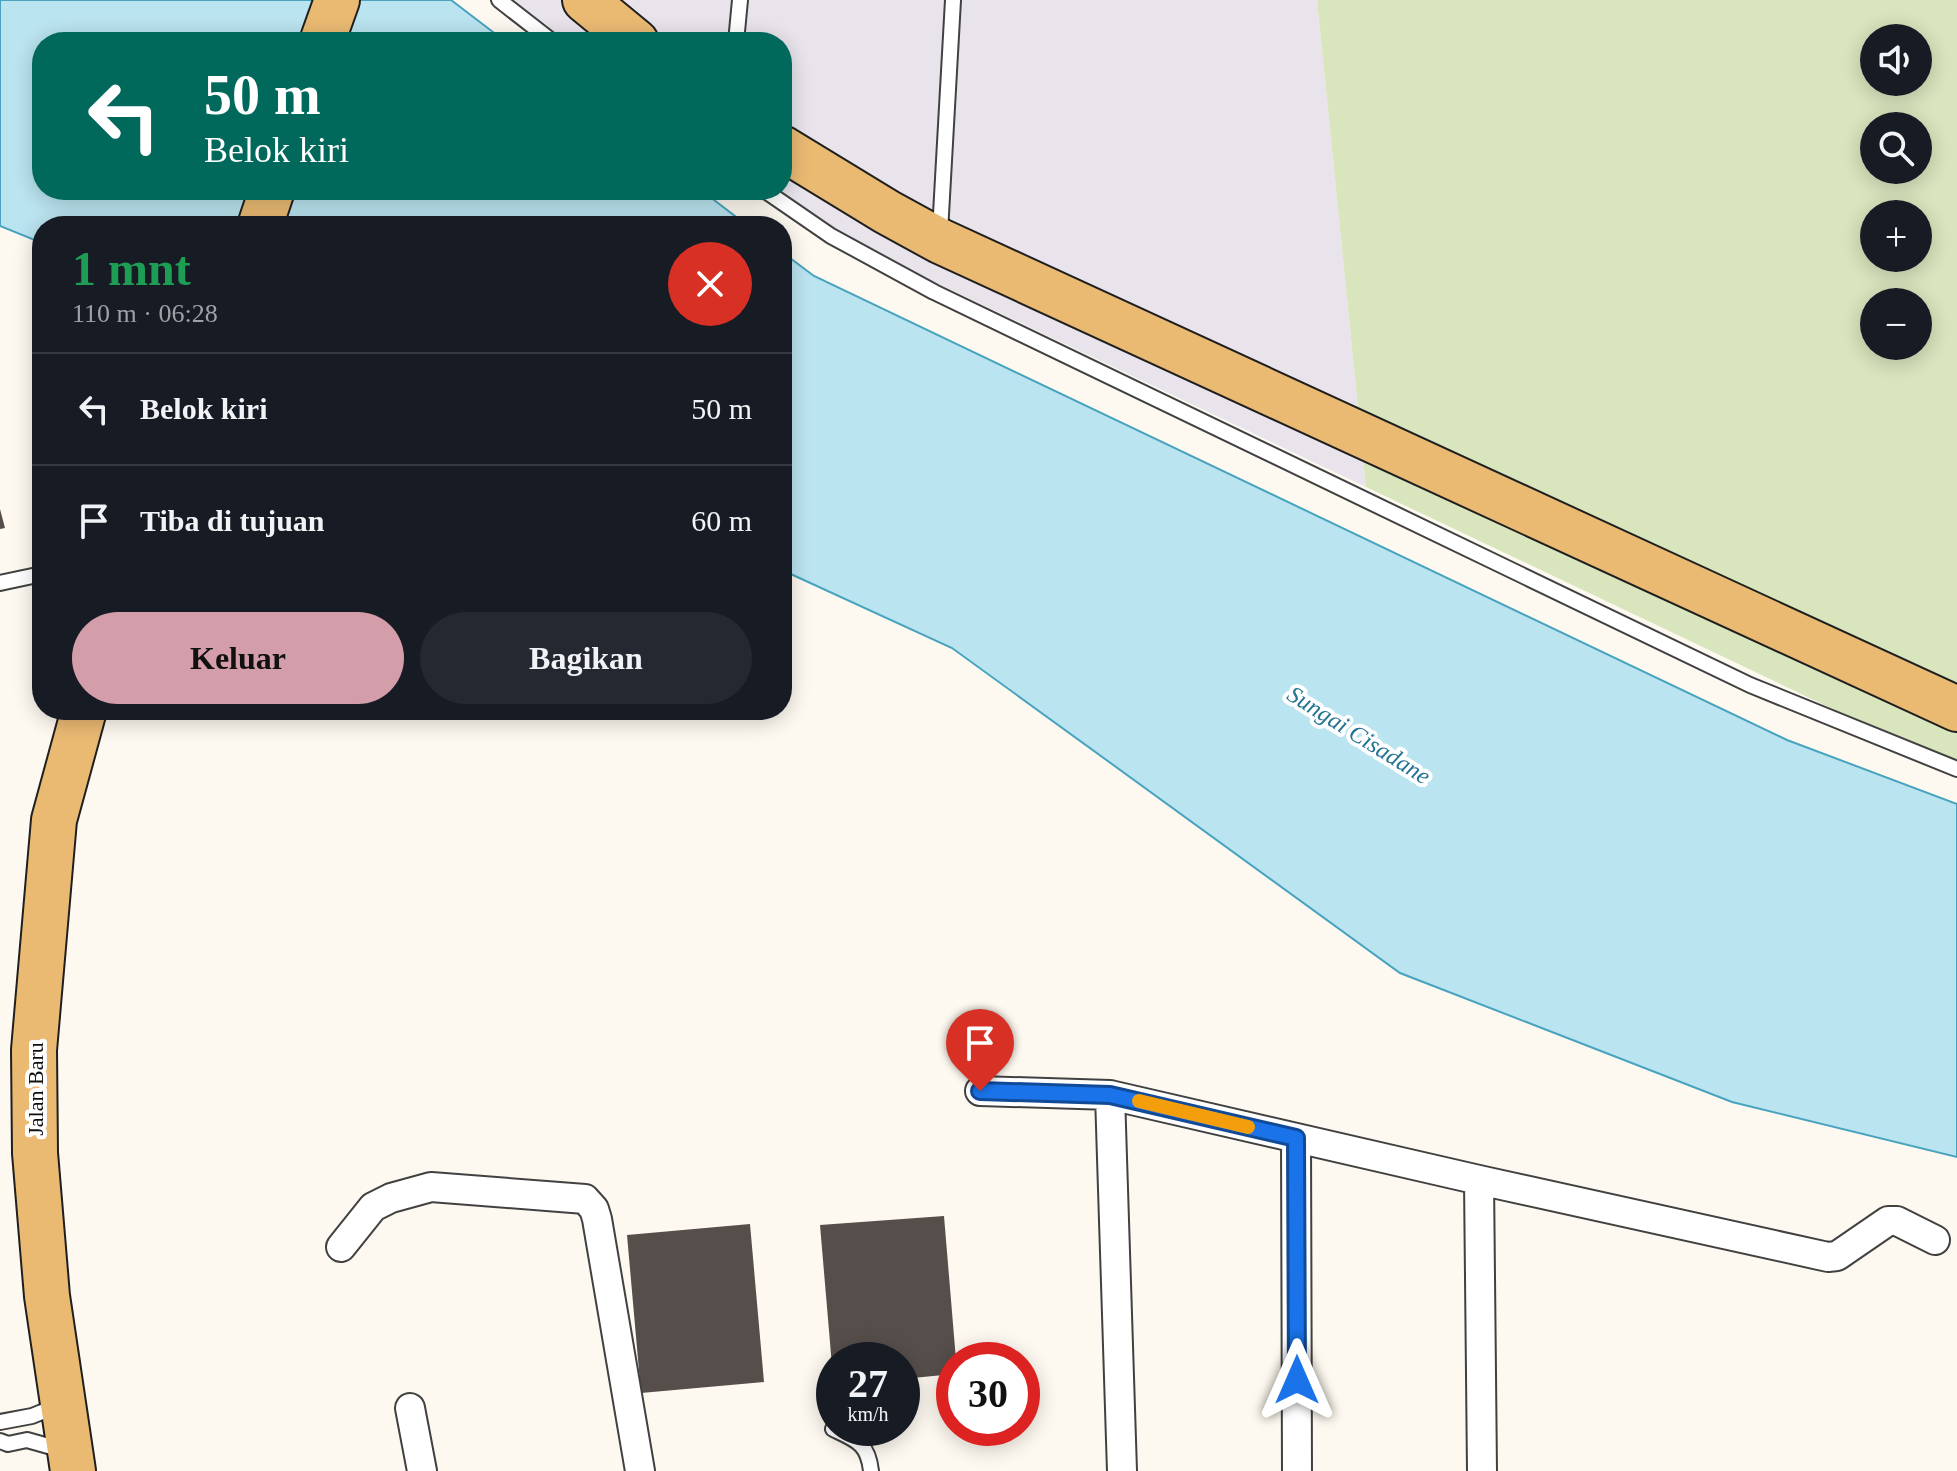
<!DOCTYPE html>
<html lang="id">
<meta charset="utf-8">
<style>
body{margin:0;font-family:"Times New Roman",serif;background:#242831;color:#f1f3f6;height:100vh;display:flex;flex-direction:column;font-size:30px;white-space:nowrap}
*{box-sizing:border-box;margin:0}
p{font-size:26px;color:#9ea1a6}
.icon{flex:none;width:44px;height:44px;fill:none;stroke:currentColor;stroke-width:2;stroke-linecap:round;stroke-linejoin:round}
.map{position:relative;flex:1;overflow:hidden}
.sheet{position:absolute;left:32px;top:216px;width:760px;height:504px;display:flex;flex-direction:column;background:#171b24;border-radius:32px;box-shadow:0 4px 20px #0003}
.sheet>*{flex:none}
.guide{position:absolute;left:32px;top:32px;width:760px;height:168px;border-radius:32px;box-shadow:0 4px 20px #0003;background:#00695c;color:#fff;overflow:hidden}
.fabs{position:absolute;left:1860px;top:24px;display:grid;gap:16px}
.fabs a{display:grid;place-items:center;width:72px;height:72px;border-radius:50%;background:#171b24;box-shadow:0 4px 20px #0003;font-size:40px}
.speed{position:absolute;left:816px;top:1342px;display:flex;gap:16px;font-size:40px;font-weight:700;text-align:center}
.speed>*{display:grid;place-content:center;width:104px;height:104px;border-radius:50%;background:#171b24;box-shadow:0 4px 20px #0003;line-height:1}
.speed small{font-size:20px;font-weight:400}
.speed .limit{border:12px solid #d22;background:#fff;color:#111}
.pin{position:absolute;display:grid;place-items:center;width:68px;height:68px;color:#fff;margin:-82px -34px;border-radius:50% 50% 50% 0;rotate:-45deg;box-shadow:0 0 8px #0007}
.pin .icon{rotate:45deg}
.me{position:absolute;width:88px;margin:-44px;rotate:0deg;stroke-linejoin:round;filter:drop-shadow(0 0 6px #0008)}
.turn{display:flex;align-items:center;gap:28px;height:168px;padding:0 40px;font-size:36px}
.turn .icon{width:104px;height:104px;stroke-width:2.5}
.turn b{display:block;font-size:56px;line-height:68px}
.round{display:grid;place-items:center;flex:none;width:84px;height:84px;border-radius:42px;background:#242831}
.headline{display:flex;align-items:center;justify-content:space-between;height:136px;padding:0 40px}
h1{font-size:48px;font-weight:700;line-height:60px;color:#1e9e55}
.button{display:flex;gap:16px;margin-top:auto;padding:16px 40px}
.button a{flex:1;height:92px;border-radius:48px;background:#d49daa;color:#111;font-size:32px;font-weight:700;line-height:92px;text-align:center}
.button a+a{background:#242831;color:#f1f3f6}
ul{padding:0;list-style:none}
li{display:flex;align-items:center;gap:24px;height:112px;padding:0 40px;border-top:2px solid #363941}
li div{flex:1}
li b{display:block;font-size:30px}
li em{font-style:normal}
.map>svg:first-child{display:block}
</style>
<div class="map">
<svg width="1957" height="1471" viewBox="0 0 1957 1471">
<rect width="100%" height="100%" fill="#fdf9f0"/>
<path fill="#e9e3eb" d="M 503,0 L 1317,0 L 1366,487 L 741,190 L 782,190 L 782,42 L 548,42 Z"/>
<path fill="#d8e5bd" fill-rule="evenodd" d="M 1317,0 L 1957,0 L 1957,768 L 1366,487 ZM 1874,38 L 1918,38 L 1918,82 L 1874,82 ZM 1874,126 L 1918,126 L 1918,170 L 1874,170 ZM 1874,214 L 1918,214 L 1918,258 L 1874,258 ZM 1874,302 L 1918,302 L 1918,346 L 1874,346 Z"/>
<path fill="#bae4f0" stroke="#48a3bf" stroke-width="2" d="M 0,0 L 451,0 L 506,42 L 42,42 L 42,190 L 701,190 L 748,226 L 42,226 L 42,243 L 0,226 Z
M 782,252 L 814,276 L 1787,740 L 1957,804 L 1957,1157 L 1732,1102 L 1400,973 L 952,648 L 782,570 Z"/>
<path fill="#554e4b" d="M 0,509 L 5,528 L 0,529 Z
M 944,1216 L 956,1360 L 954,1374 L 902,1379 L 902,1360 L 834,1360 L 834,1366 L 832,1366 L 820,1225 Z
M 750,1224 L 764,1382 L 641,1393 L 627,1235 Z"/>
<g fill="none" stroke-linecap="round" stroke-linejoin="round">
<defs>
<path id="lane" d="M 499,0 L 553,42
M 736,42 L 740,0
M 764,190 L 831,236 L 934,292 L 1750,685 L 1957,769
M 940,232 L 953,0
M 0,583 L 42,574
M 0,1422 L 32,1416 L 57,1406
M 833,1429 C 856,1440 868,1443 871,1471
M 0,1441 L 8,1444 L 27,1440 L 66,1451"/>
<path id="street" d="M 980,1091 L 1110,1095 L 1479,1180 L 1828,1257 L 1837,1256 L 1888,1221 L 1897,1221 L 1935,1240
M 1110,1095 L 1122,1471
M 1296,1138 L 1297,1471
M 1479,1180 L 1482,1471
M 341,1247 L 373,1207 L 391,1198 L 431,1187 L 585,1199 L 594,1209 L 597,1219 L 640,1471
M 410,1408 L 422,1471"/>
<path id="primary" d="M 585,0 L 636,42
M 322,42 L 337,0
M 782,148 L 887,212 L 940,241 L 1957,709
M 260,226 L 272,190
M 73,1471 L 47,1296 L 35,1153 L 34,1050 L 54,820 L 84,710"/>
</defs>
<use href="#lane" stroke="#414141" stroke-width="18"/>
<use href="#street" stroke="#414141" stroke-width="32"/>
<use href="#primary" stroke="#1f1f1f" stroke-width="48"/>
<use href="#lane" stroke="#fff" stroke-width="14"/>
<use href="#street" stroke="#fff" stroke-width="28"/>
<use href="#primary" stroke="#eaba73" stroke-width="44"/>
</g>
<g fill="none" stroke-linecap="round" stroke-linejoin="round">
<defs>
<path id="route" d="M 980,1091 L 1110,1095 L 1296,1138 L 1297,1380"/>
</defs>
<use href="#route" stroke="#114b97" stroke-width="20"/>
<use href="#route" stroke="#1a73e8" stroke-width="14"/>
<path stroke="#f59e0b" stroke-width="14" d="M 1139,1101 L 1248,1127"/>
</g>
<g text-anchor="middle" stroke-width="8" stroke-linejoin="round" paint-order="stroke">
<g font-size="22" fill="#0e0e0e" stroke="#fff">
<text transform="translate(35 1089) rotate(-90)" y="8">Jalan Baru</text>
</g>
<g font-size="24" font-style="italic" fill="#247493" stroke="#fff">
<text transform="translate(1359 735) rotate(32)" y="8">Sungai Cisadane</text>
</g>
</g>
</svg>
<div class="fabs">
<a><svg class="icon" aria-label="sound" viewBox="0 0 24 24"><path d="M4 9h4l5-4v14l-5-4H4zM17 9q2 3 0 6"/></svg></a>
<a><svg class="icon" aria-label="search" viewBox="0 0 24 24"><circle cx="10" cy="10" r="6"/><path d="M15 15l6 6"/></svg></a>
<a>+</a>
<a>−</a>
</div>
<div class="speed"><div>27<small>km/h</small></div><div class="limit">30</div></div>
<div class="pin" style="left:980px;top:1091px;background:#d93025"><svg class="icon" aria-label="arrive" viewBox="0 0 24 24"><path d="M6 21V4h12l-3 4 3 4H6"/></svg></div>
<svg class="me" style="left:1297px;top:1380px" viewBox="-20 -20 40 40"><path d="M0-17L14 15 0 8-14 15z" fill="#1a73e8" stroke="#fff" stroke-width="4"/></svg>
<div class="guide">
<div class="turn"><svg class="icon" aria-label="left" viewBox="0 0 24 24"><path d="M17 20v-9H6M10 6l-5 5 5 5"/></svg><div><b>50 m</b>Belok kiri</div></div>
</div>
<section class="sheet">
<div class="headline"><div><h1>1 mnt</h1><p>110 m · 06:28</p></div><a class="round" style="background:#d93025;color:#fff"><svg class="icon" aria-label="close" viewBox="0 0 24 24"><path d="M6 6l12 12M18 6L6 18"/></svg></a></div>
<ul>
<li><svg class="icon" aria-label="left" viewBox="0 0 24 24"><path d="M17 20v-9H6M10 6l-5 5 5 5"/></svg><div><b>Belok kiri</b></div><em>50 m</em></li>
<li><svg class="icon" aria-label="arrive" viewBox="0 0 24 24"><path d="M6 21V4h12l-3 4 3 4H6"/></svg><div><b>Tiba di tujuan</b></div><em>60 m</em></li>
</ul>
<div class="button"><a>Keluar</a><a>Bagikan</a></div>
</section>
</div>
